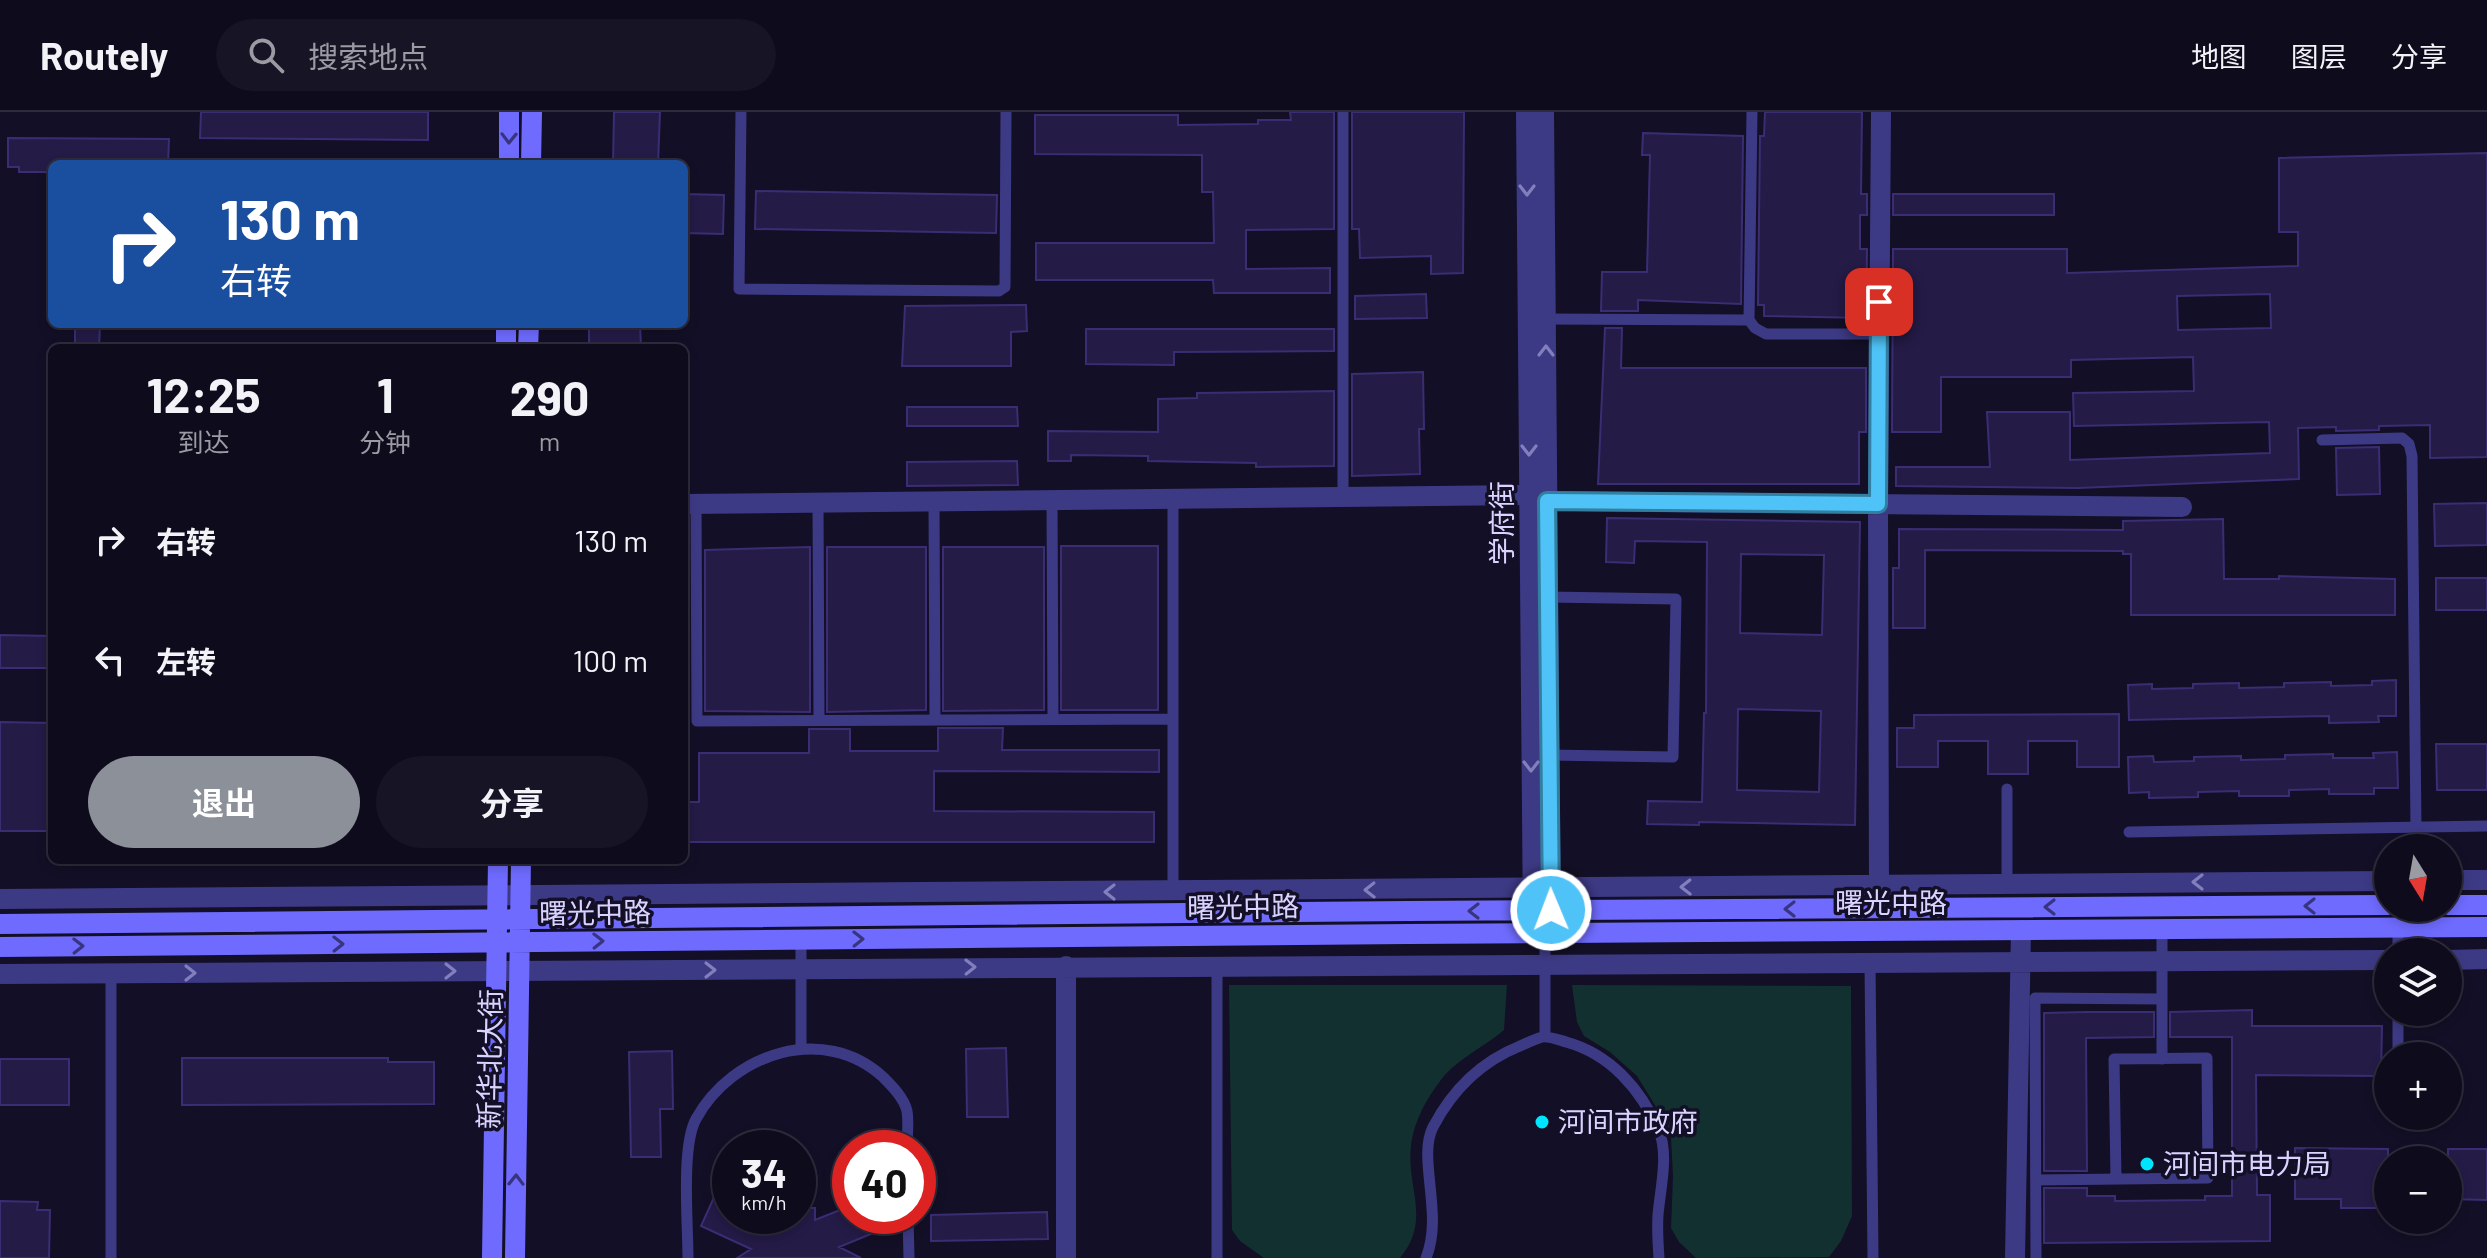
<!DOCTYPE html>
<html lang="zh">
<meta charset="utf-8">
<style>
body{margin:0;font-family:Barlow,"Noto Sans SC",sans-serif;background:#171425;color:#f1f3f6;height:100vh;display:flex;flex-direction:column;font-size:30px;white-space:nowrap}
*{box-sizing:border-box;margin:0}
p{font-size:26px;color:#9b9ba3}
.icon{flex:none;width:44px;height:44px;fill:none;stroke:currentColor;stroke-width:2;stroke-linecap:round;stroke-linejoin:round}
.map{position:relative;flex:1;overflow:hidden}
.drawer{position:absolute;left:48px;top:232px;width:640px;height:520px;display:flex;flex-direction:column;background:#0e0b1c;border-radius:12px;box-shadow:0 4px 12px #0003,0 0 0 2px #2e2b3b}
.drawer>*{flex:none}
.top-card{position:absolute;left:48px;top:48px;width:640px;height:168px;border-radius:12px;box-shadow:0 4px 12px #0003,0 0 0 2px #2e2b3b;background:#1a4fa0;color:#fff;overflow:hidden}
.needle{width:52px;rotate:169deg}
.buttons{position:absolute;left:2374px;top:722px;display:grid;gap:16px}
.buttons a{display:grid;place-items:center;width:88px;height:88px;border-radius:50%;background:#0e0b1c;box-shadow:0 4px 12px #0003,0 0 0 2px #2e2b3b;font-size:40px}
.speed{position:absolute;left:712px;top:1018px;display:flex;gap:16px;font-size:40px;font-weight:700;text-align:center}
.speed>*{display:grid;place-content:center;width:104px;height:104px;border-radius:50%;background:#0e0b1c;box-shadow:0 4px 12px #0003,0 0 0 2px #2e2b3b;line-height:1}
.speed small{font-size:20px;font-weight:400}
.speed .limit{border:12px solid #d22;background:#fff;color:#111}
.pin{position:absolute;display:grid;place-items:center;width:68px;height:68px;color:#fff;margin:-34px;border-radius:16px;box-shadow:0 4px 12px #0006}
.me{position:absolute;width:88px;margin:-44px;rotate:359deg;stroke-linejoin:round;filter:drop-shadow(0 0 6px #0008)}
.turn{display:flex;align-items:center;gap:28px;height:168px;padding:0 40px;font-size:36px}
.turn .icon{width:104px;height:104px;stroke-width:2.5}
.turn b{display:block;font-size:56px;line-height:68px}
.eta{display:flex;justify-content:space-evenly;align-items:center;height:136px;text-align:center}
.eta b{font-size:48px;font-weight:700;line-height:56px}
.primary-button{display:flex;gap:16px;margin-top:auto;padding:16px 40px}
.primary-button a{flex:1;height:92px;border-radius:48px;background:#8c9099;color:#fff;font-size:32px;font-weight:700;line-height:92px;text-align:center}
.primary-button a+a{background:#171425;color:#f1f3f6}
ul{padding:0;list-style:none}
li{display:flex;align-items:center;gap:24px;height:120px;padding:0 40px}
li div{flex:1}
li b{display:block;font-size:30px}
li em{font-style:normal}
header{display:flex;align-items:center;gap:48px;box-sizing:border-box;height:112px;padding:0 40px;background:#0e0b1c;border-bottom:2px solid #2e2b3b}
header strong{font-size:38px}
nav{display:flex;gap:44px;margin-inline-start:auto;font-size:28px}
.search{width:560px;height:72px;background:#171425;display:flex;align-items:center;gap:20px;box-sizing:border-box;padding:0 28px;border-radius:44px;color:#9b9ba3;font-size:30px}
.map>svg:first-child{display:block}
</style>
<header>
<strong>Routely</strong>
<div class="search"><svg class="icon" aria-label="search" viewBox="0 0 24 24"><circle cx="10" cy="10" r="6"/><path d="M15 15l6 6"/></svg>搜索地点</div>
<nav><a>地图</a><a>图层</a><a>分享</a></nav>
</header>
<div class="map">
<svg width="2487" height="1146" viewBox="0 0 2487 1146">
<rect width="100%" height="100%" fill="#130f26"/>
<path fill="#12302f" d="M 1229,873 L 1507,873 L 1504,918 C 1482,937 1454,948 1438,972 C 1425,989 1413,1013 1411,1034 C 1406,1076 1432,1107 1400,1146 L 1264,1146 L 1240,1129 L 1232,1118 Z
M 1572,873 L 1851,874 L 1852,1104 L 1841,1129 L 1829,1145 L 1696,1146 L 1679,1130 L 1671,1116 L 1673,1064 L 1671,1026 L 1667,1013 L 1637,964 L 1610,940 L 1584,924 L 1577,910 Z"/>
<path fill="#241b47" stroke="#3b2d73" stroke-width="2" fill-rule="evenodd" d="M 201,0 L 428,0 L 428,28 L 200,26 Z
M 614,0 L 660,0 L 658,52 L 613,52 Z
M 1290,0 L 1334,0 L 1334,117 L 1246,118 L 1246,157 L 1330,156 L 1330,181 L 1214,181 L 1213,168 L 1036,168 L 1036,131 L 1214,131 L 1213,80 L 1202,80 L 1202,43 L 1035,42 L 1035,3 L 1178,3 L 1178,13 L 1258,12 L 1258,8 L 1291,8 Z
M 1352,0 L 1464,0 L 1463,161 L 1431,162 L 1431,144 L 1360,146 L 1359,117 L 1352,117 Z
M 1765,0 L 1862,0 L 1861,82 L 1867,82 L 1867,103 L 1860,103 L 1860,137 L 1867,137 L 1866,206 L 1764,204 L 1764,193 L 1758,193 L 1760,24 L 1764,24 Z
M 1643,21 L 1743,24 L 1741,192 L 1638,188 L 1638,199 L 1601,199 L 1602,160 L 1647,160 L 1650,43 L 1642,43 Z
M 8,26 L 169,27 L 168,52 L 52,52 L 52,60 L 19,60 L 19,55 L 8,55 Z
M 2487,41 L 2487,345 L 2430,346 L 2430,313 L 2379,314 L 2379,318 L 2336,319 L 2336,315 L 2298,316 L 2299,367 L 2078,376 L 1896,374 L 1896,355 L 1990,355 L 1987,300 L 2070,300 L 2070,348 L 2270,341 L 2269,310 L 2074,314 L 2073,281 L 2194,279 L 2193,245 L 2071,248 L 2071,265 L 1941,265 L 1941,320 L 1892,320 L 1893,137 L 2067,137 L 2067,161 L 2298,154 L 2298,120 L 2279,120 L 2279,46 ZM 2270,182 L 2271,216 L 2178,218 L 2177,184 Z
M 756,79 L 997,83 L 996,121 L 755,117 Z
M 684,82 L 724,83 L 723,122 L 684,121 Z
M 1893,82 L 2054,82 L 2054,103 L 1893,103 Z
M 1426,182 L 1427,206 L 1355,207 L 1355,184 Z
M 1026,193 L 1027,219 L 1011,220 L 1011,254 L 902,254 L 905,194 Z
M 75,212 L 100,212 L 99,236 L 75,236 Z
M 589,212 L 640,212 L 641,236 L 589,236 Z
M 1605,216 L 1622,216 L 1621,256 L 1866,256 L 1866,320 L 1859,320 L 1859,372 L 1598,372 Z
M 1086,217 L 1334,217 L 1334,239 L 1174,240 L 1174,253 L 1086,252 Z
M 1423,260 L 1424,317 L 1419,317 L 1420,362 L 1352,364 L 1352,262 Z
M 1334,279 L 1334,354 L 1256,355 L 1256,351 L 1148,349 L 1148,344 L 1071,343 L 1071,349 L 1048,349 L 1048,319 L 1158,320 L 1158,287 L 1197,286 L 1197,281 Z
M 907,295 L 1017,295 L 1018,314 L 907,314 Z
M 2379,335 L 2380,382 L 2337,383 L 2336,336 Z
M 1017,349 L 1018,373 L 907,374 L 907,350 Z
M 2487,391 L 2487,433 L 2435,434 L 2434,392 Z
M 1607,406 L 1860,410 L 1855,713 L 1699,710 L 1699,713 L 1647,712 L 1648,689 L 1702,690 L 1704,601 L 1706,601 L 1707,430 L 1635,429 L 1634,451 L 1606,450 ZM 1741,442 L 1824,443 L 1822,523 L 1740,521 ZM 1738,597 L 1821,599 L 1819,680 L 1737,678 Z
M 2223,407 L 2224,467 L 2279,467 L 2279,464 L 2395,467 L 2395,503 L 2131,503 L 2131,442 L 2123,442 L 2123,439 L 1925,438 L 1925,516 L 1893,516 L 1893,456 L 1899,456 L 1899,417 L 2123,418 L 2123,409 Z
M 1061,434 L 1158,434 L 1158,598 L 1061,598 Z
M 810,435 L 810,600 L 705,599 L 705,438 Z
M 827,435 L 926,435 L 926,598 L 827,600 Z
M 943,435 L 1044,435 L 1044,598 L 943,599 Z
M 684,437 L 688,437 L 688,599 L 684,599 Z
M 2436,466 L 2487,466 L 2487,498 L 2436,498 Z
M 0,523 L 52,524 L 52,556 L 0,556 Z
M 2396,568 L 2396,604 L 2378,604 L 2379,610 L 2329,611 L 2329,604 L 2129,608 L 2128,573 L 2152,572 L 2152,577 L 2193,576 L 2193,572 L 2239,571 L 2239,576 L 2284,575 L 2284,571 L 2331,570 L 2331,574 L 2372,573 L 2372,569 Z
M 2119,602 L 2119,655 L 2077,655 L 2077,629 L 2028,629 L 2028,662 L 1988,662 L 1988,629 L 1938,629 L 1938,655 L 1897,655 L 1897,616 L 1914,616 L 1914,603 Z
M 0,610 L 52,611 L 52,719 L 0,719 Z
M 938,616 L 1003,616 L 1002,638 L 1159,638 L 1159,660 L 934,659 L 934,699 L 1154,700 L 1154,730 L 684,730 L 684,690 L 699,690 L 699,641 L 809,641 L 809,617 L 850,617 L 850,639 L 938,639 Z
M 2436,632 L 2487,632 L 2487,678 L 2437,678 Z
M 2397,640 L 2398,676 L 2374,676 L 2374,682 L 2329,682 L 2329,677 L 2289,678 L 2289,684 L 2239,684 L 2239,679 L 2198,680 L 2198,685 L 2149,686 L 2149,680 L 2129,681 L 2128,645 L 2153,644 L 2154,650 L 2194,649 L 2194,645 L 2241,644 L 2241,648 L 2285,647 L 2285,643 L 2333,642 L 2333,646 L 2374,646 L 2373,641 Z
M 2252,898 L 2252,914 L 2382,914 L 2381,964 L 2256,963 L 2257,1083 L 2270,1083 L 2270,1129 L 2044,1131 L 2044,1076 L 2087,1076 L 2087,1084 L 2115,1084 L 2115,1089 L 2205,1088 L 2205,1084 L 2232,1084 L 2232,925 L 2170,925 L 2170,900 Z
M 2086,900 L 2154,900 L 2154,925 L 2086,926 L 2087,1059 L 2044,1059 L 2044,901 Z
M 1006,936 L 1008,1005 L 967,1005 L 966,937 Z
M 672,939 L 673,997 L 660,997 L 661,1045 L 631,1045 L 629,940 Z
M 182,946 L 388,946 L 388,950 L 434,950 L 434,992 L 182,993 Z
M 0,947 L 69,947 L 69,993 L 0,993 Z
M 2295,1036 L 2388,1037 L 2388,1096 L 2341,1096 L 2341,1087 L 2295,1087 Z
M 2448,1037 L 2487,1037 L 2487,1088 L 2448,1087 Z
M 715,1083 L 730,1089 L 730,1104 L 798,1104 L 798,1096 L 815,1096 L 815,1108 L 850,1094 L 850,1104 L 900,1104 L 900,1110 L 839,1135 L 861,1146 L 737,1146 L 751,1137 L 701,1114 Z
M 0,1089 L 38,1090 L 37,1098 L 50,1098 L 49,1146 L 0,1146 Z
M 1047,1100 L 1048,1127 L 931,1129 L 931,1103 Z"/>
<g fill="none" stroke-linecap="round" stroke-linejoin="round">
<path stroke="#3d3a85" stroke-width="11" d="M 741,0 L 739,177 L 999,179 L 1005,175 L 1006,0
M 1752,0 L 1749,208 L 1755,216 L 1766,222 L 1879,222
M 1546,207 L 1749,208
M 2322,328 L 2402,326 L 2409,332 L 2412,344 L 2416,715
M 1343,385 L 1343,0
M 1173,386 L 1173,779
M 1052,388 L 1053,607
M 934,389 L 935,608
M 818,390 L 819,608
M 696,391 L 697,609 L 1173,607
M 1548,485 L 1676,487 L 1673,645 L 1549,643
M 2007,677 L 2007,772
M 2129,720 L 2487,714
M 2162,817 L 2162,947
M 801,827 L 801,935
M 2398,840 L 2398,816
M 1870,851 L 1873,1146
M 111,861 L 111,1146
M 2398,900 L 2398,944
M 1545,924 L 1545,821
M 2036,1068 L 2208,1066 L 2207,946 L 2114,947 L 2116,1067
M 908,1104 L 909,1146
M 688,1146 C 688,1112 681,1034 696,1007 C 732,941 824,911 883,965 C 892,974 904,986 907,999 C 909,1011 907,1024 907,1036
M 1217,1146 L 1217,855
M 1426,1146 C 1444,1102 1417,1046 1433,1015 C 1453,977 1480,950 1520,934 C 1527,931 1535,927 1542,925 C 1549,924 1559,928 1566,930 C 1610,942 1641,977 1659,1019 C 1669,1043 1660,1078 1658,1103 C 1657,1118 1658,1132 1659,1146
M 2036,1146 L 2035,886 L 2162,887"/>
<path stroke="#3d3a85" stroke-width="20" d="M 1547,389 L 2182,395
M 684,392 L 1529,383
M 2448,768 L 2487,768
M 1879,784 L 1878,392 L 1881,0
M 0,787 L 2388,769
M 2448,848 L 2487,847
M 0,862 L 2388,848
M 1066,1146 L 1066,854
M 2015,1146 L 2021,818"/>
<path stroke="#3d3a85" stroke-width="20" d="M 1526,0 L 1533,816
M 1544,0 L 1551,821"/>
<path stroke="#6f6bff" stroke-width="20" d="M 509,52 L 509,0
M 531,52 L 532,0
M 506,236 L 506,212
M 528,236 L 529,212
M 2448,793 L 2487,793
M 0,812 L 1408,799 L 2388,793
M 0,835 L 1408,822 L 2487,815
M 492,1146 L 498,748
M 515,1146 L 521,748"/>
</g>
<defs><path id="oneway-chevron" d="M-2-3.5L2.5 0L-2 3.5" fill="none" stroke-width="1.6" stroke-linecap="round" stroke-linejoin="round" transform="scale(2)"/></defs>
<g stroke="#38347d">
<use href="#oneway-chevron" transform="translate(509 26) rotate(91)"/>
<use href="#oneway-chevron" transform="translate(2310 794) rotate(180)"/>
<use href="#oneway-chevron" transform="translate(2050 795) rotate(180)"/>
<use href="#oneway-chevron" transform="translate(1790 797) rotate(180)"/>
<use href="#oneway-chevron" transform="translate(1474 799) rotate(180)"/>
<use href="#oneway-chevron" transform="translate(858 827) rotate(-1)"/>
<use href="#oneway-chevron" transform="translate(598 829) rotate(-1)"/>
<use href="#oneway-chevron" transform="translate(338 832) rotate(-1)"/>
<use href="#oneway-chevron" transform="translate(78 834) rotate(-1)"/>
<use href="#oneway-chevron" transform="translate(516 1068) rotate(-89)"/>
</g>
<g stroke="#837fbc">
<use href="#oneway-chevron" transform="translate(1527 78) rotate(90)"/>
<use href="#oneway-chevron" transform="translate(1546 239) rotate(-90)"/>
<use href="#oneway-chevron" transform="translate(1529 338) rotate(90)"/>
<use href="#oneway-chevron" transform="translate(1531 654) rotate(90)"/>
<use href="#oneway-chevron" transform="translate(2198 770) rotate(180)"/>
<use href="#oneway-chevron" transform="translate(1686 775) rotate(179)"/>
<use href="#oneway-chevron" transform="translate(1370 778) rotate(179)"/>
<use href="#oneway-chevron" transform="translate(1110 780) rotate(180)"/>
<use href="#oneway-chevron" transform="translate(970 855) rotate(-1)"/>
<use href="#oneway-chevron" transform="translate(710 858)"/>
<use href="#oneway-chevron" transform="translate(450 859)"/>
<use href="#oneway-chevron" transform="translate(190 861)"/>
</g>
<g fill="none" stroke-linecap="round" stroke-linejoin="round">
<defs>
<path id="route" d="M 1551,798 L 1547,389 L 1878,392 L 1879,190"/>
</defs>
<use href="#route" stroke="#337fa1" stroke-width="20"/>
<use href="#route" stroke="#4fc3f7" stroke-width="14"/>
</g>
<g fill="#00e5ff" stroke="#130f26" stroke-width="3">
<circle cx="1542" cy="1010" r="8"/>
<circle cx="2147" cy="1052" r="8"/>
</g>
<g text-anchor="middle" stroke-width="7" stroke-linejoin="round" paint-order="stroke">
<g font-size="28" fill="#d9d4ff" stroke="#130f26">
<text transform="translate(1502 411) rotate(-90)" y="10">学府街</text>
<text x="1891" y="801">曙光中路</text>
<text transform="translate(1243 795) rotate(-1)" y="10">曙光中路</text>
<text transform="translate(595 801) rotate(-1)" y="10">曙光中路</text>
<text transform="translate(490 947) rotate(-89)" y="10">新华北大街</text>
</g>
<g font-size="28" fill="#d9d4ff" stroke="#130f26" text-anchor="start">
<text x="1558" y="1020">河间市政府</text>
<text x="2163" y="1062">河间市电力局</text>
</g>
</g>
</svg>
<div class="buttons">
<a><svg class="needle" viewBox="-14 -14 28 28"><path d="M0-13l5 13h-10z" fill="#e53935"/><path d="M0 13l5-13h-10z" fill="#9b9ba3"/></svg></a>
<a><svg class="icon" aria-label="layers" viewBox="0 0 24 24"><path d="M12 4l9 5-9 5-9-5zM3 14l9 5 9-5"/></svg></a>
<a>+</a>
<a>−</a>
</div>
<div class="speed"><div>34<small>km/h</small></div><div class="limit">40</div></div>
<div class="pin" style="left:1879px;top:190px;background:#d93025"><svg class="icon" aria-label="arrive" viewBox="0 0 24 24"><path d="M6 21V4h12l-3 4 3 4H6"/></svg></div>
<svg class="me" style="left:1551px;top:798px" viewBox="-20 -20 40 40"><circle r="17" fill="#4fc3f7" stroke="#fff" stroke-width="3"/><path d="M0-11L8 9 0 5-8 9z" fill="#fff"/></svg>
<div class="top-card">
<div class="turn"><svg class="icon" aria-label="right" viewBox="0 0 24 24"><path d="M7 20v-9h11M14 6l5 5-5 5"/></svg><div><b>130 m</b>右转</div></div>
</div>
<section class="drawer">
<div class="eta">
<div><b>12:25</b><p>到达</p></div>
<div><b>1</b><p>分钟</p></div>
<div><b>290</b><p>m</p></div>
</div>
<ul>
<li><svg class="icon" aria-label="right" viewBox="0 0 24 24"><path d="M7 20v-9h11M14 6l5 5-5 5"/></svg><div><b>右转</b></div><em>130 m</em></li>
<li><svg class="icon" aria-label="left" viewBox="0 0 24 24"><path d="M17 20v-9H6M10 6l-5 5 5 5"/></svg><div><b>左转</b></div><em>100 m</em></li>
</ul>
<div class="primary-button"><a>退出</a><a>分享</a></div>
</section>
</div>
